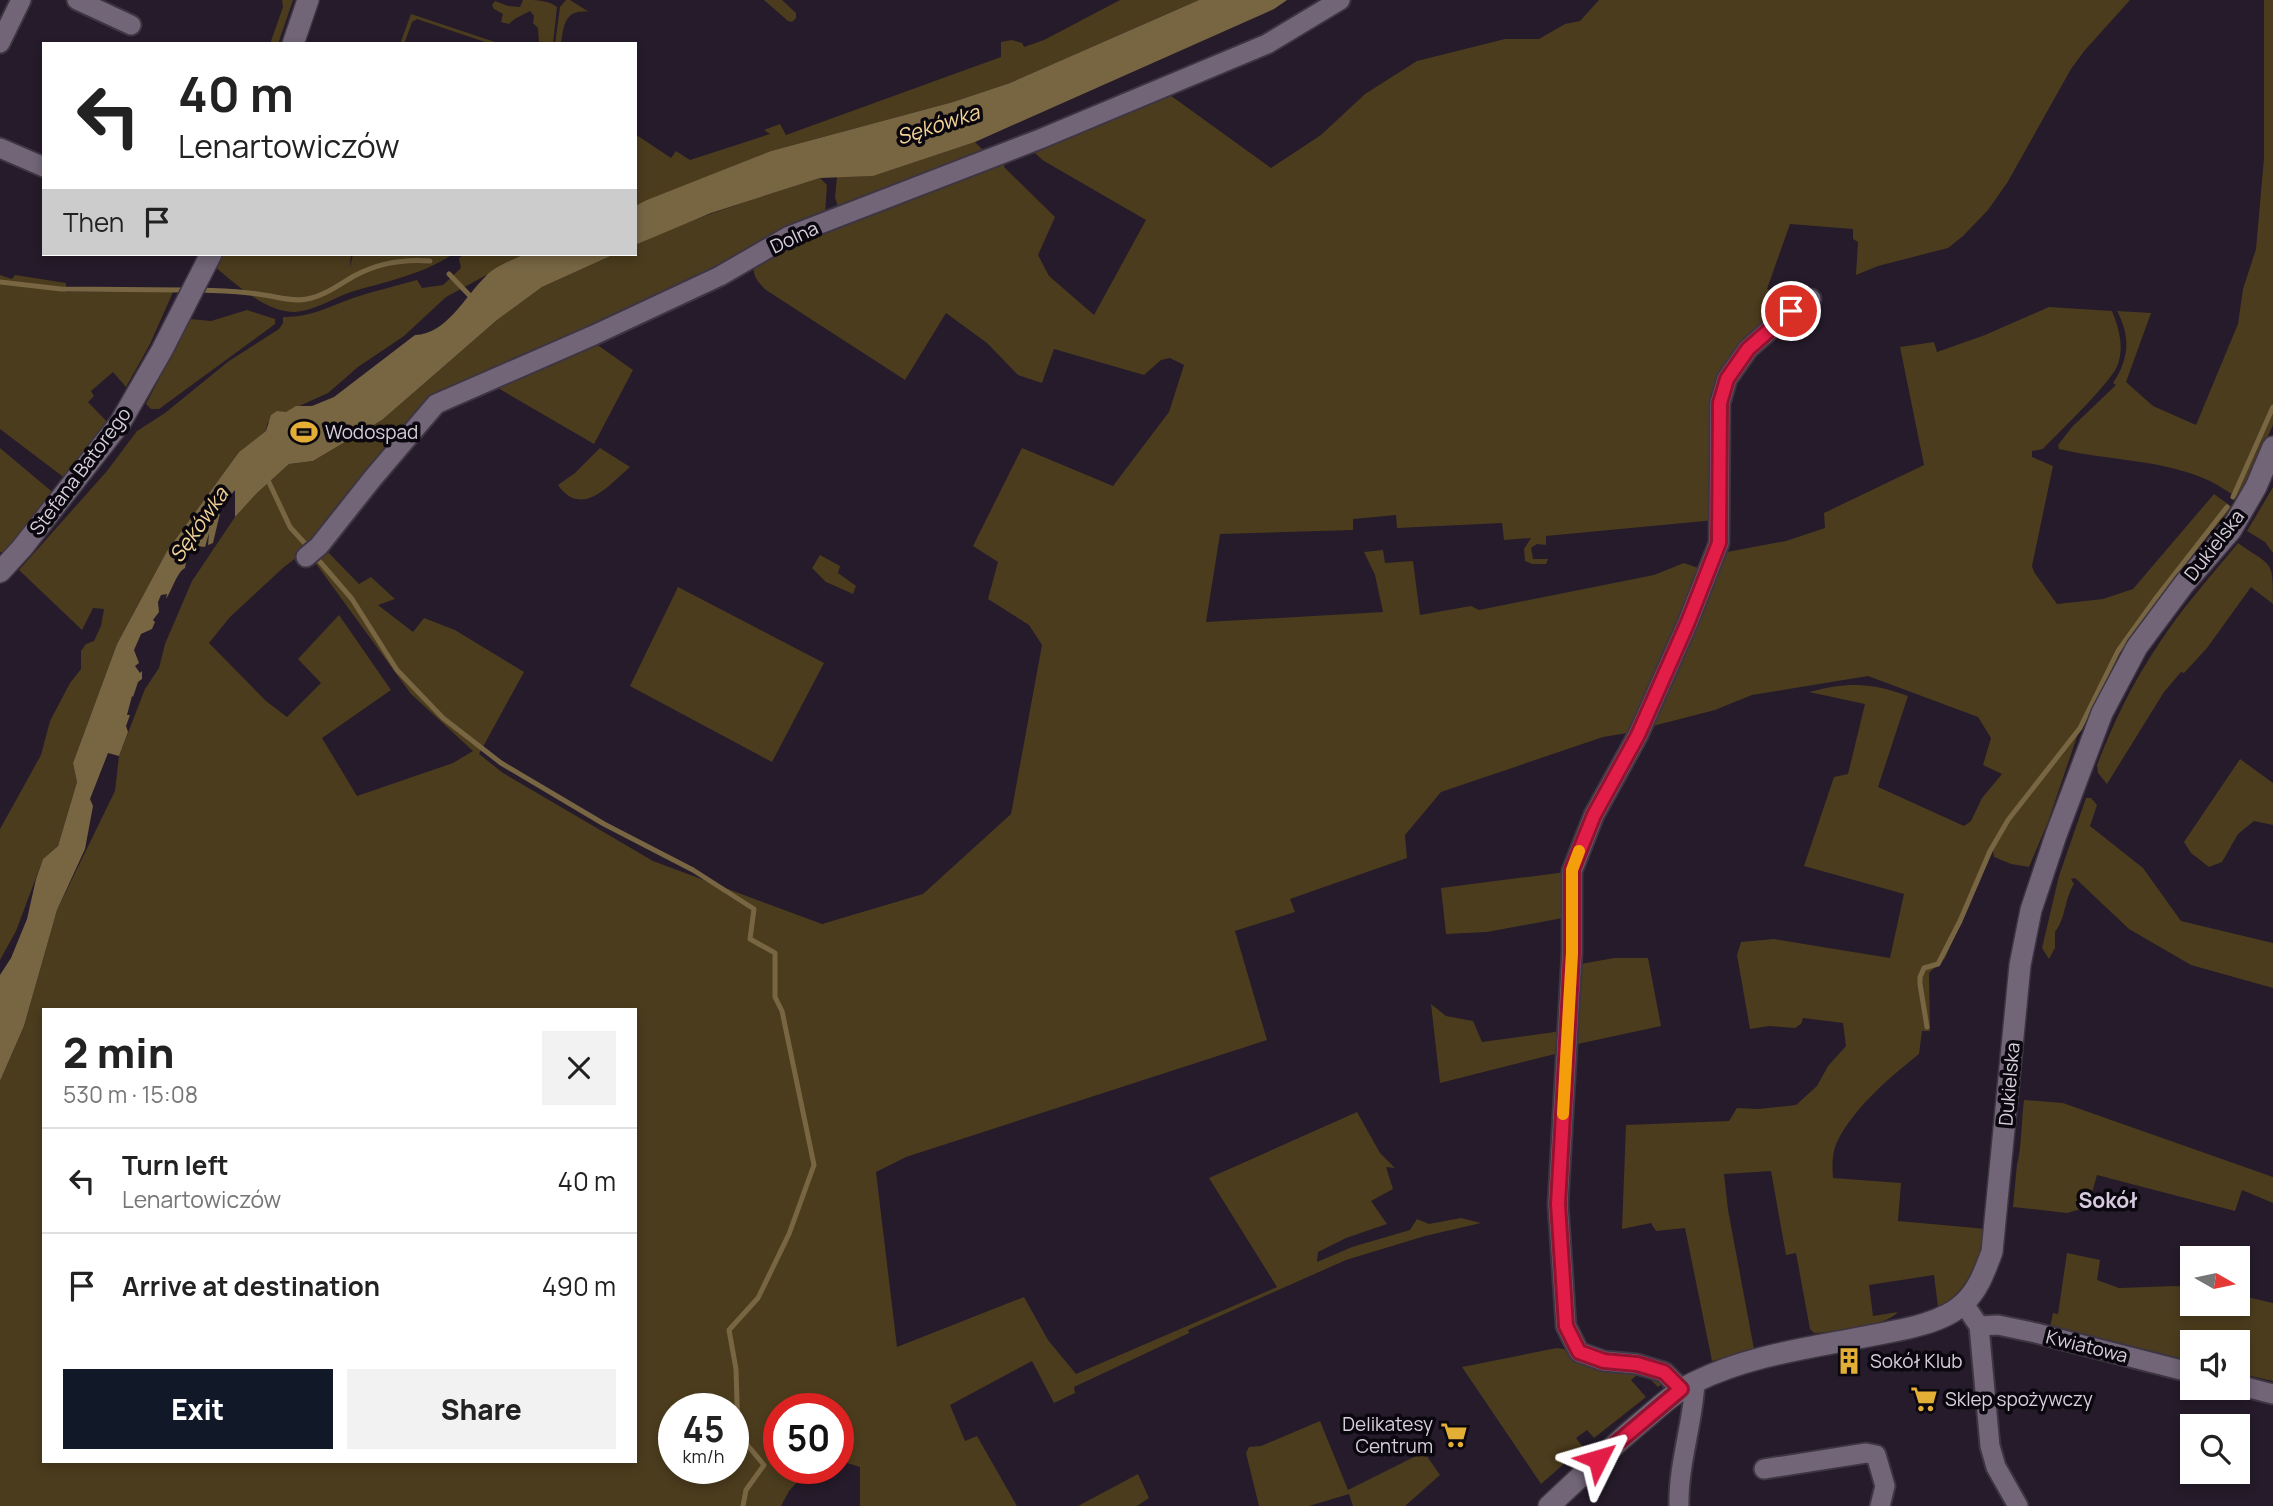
<!DOCTYPE html>
<meta charset="utf-8">
<style>
body{margin:0;font-family:Manrope,sans-serif;background:#f2f2f2;color:#222;height:100vh;display:flex;flex-direction:column;font-size:26px;white-space:nowrap}
*{box-sizing:border-box;margin:0}
p{font-size:23px;color:#767676}
.icon{flex:none;width:38px;height:38px;fill:none;stroke:currentColor;stroke-width:2;stroke-linecap:round;stroke-linejoin:round}
.map{position:relative;flex:1;overflow:hidden}
.drawer{position:absolute;left:42px;top:1008px;width:595px;height:455px;display:flex;flex-direction:column;background:#fff;border-radius:0px;box-shadow:0 4px 10px #0003}
.drawer>*{flex:none}
.hud{position:absolute;left:42px;top:42px;width:595px;height:214px;border-radius:0px;box-shadow:0 4px 10px #0003;background:#fff;color:#222;overflow:hidden}
.needle{width:46px;rotate:99deg}
.fabs{position:absolute;left:2180px;top:1246px;display:grid;gap:14px}
.fabs a{display:grid;place-items:center;width:70px;height:70px;border-radius:0px;background:#fff;box-shadow:0 4px 10px #0003;font-size:35px}
.speed{position:absolute;left:658px;top:1393px;display:flex;gap:14px;font-size:35px;font-weight:700;text-align:center}
.speed>*{display:grid;place-content:center;width:91px;height:91px;border-radius:50%;background:#fff;box-shadow:0 4px 10px #0003;line-height:1}
.speed small{font-size:18px;font-weight:400}
.speed .limit{border:10px solid #d22;background:#fff;color:#111}
.pin{position:absolute;display:grid;place-items:center;width:60px;height:60px;color:#fff;margin:-30px;border:4px solid #fff;border-radius:50%;box-shadow:0 2px 7px #0007}
.me{position:absolute;width:77px;margin:-38px;rotate:50deg;stroke-linejoin:round;filter:drop-shadow(0 0 5px #0008)}
.turn{display:flex;align-items:center;gap:24px;height:147px;padding:0 21px;font-size:32px}
.turn .icon{width:91px;height:91px;stroke-width:2.5}
.turn b{display:block;font-size:49px;line-height:60px}
.then{display:flex;align-items:center;height:66px;padding:0 21px;background:#0003;gap:14px;font-size:26px}
.round{display:grid;place-items:center;flex:none;width:74px;height:74px;border-radius:0px;background:#f2f2f2}
.summary{display:flex;align-items:center;justify-content:space-between;height:119px;padding:0 21px}
h1{font-size:42px;font-weight:800;line-height:52px}
.cta{display:flex;gap:14px;margin-top:auto;padding:14px 21px}
.cta a{flex:1;height:80px;border-radius:0px;background:#111827;color:#fff;font-size:28px;font-weight:800;line-height:80px;text-align:center}
.cta a+a{background:#f2f2f2;color:#222}
ul{padding:0;list-style:none}
li{display:flex;align-items:center;gap:21px;height:105px;padding:0 21px;border-top:2px solid #e0e0e0}
li div{flex:1}
li b{display:block;font-size:26px}
li em{font-style:normal}
.map>svg:first-child{display:block}
</style>
<div class="map">
<svg width="2273" height="1506" viewBox="0 0 2273 1506">
<rect width="100%" height="100%" fill="#251b2a"/>
<path fill="#4b3c1d" fill-rule="evenodd" d="M 282,0 L 293,0 L 278,44 L 270,44 L 283,7 Z
M 523,0 C 535,0 549,0 557,7 L 553,44 L 539,44 L 538,28 L 533,23 L 534,16 L 530,11 C 523,15 516,17 509,24 L 501,22 L 503,14 L 494,9 L 492,5 L 495,1 L 508,6 L 520,7 Z
M 566,0 L 570,0 L 589,12 C 565,9 564,24 561,44 L 555,44 L 560,7 Z
M 764,0 L 782,0 L 796,13 L 796,18 L 792,22 L 788,21 Z
M 1120,0 L 1199,0 L 1010,83 L 953,102 L 771,151 L 635,206 L 635,134 L 671,158 L 676,151 L 690,160 L 770,134 L 764,130 L 780,124 L 786,135 L 1001,57 L 1001,42 L 1012,40 L 1022,43 L 1024,47 L 1044,40 Z
M 1599,0 L 2130,0 L 2085,50 L 2071,69 L 2007,183 L 1988,210 L 1963,236 L 1948,248 L 1878,266 L 1856,275 L 1858,242 L 1853,239 L 1853,229 L 1790,224 L 1767,289 L 1789,302 L 1732,365 L 1715,520 L 1546,536 L 1546,545 L 1537,544 L 1531,548 L 1533,559 L 1548,559 L 1546,564 L 1532,564 L 1525,561 L 1524,549 L 1531,538 L 1504,540 L 1502,523 L 1397,528 L 1396,515 L 1353,519 L 1353,530 L 1220,534 L 1206,622 L 1383,612 L 1375,575 L 1364,552 L 1383,550 L 1385,563 L 1413,561 L 1420,615 L 1471,606 L 1479,610 L 1654,575 L 1684,563 L 1704,570 L 1633,732 L 1603,737 L 1441,792 L 1405,835 L 1407,858 L 1290,899 L 1295,912 L 1235,931 L 1267,1040 L 906,1157 L 876,1172 L 897,1347 L 1024,1297 L 1048,1340 L 1076,1374 L 1277,1287 L 1209,1178 L 1357,1112 L 1380,1153 L 1395,1168 L 1386,1167 L 1393,1189 L 1371,1201 L 1387,1224 L 1346,1238 L 1318,1252 L 1317,1262 L 1352,1247 L 1410,1230 L 1417,1219 L 1429,1224 L 1461,1218 L 1481,1223 L 1425,1236 L 1346,1260 L 1195,1327 L 1188,1330 L 1189,1333 L 1074,1387 L 1075,1393 L 1054,1403 L 1032,1361 L 950,1405 L 965,1441 L 977,1436 L 1017,1506 L 860,1506 L 860,1467 L 841,1461 L 838,1409 L 779,1409 L 779,1468 L 810,1468 L 789,1491 L 781,1506 L 0,1506 L 0,1081 L 24,1026 L 57,910 L 115,791 L 119,756 L 145,689 L 159,668 L 165,644 L 192,581 L 235,517 L 257,493 L 289,464 L 313,461 L 382,420 L 497,320 L 542,287 L 615,254 L 635,254 L 635,245 C 695,217 757,198 820,178 L 827,185 L 825,214 L 700,280 L 617,314 L 528,354 L 435,400 L 317,542 L 284,567 L 230,617 L 209,643 L 266,701 L 287,717 L 321,683 L 298,659 L 339,615 L 391,690 L 322,738 L 357,796 L 453,763 L 473,751 L 411,694 L 314,561 L 324,548 L 359,584 L 371,577 L 395,599 L 378,605 L 413,632 L 424,618 L 455,630 L 524,672 L 479,754 L 503,773 L 653,861 L 822,924 L 923,894 L 1011,814 L 1042,645 L 1029,625 L 988,599 L 998,562 L 973,546 L 1022,448 L 1113,486 L 1169,412 L 1184,365 L 1170,358 L 1161,360 L 1144,375 L 1054,349 L 1042,383 L 1018,375 L 987,343 L 946,313 L 905,380 L 766,290 C 757,281 752,276 754,263 L 761,256 L 1007,156 L 1004,167 L 1055,217 L 1038,255 L 1049,276 L 1094,315 L 1146,220 L 1044,161 L 1028,147 L 1163,90 L 1271,168 L 1321,135 L 1365,94 L 1417,61 L 1505,39 L 1539,39 L 1565,24 L 1580,21 ZM 44,1010 L 635,1010 L 635,1461 L 44,1461 ZM 674,1409 L 733,1409 L 733,1468 L 674,1468 Z
M 2264,0 L 2273,0 L 2273,425 L 2239,498 C 2229,493 2220,486 2210,481 C 2163,459 2109,461 2059,449 L 2058,445 L 2072,427 L 2116,385 L 2113,383 C 2129,359 2131,337 2117,311 L 2151,313 L 2126,382 L 2153,406 L 2196,425 L 2238,324 L 2243,289 L 2256,249 L 2264,158 Z
M 411,14 L 501,44 L 491,44 L 417,19 L 412,22 L 404,44 L 400,44 Z
M 975,142 L 984,151 L 838,207 L 835,197 L 837,177 L 873,176 Z
M 221,254 L 351,254 L 350,268 L 353,254 L 453,254 C 422,275 387,281 351,292 C 333,298 314,311 295,312 C 265,312 236,284 215,267 Z
M 465,254 L 525,254 L 446,297 L 404,336 L 358,367 L 328,393 L 286,412 L 277,412 L 267,424 L 266,431 L 239,452 L 167,551 L 117,644 L 73,763 L 77,782 L 58,846 L 43,859 L 16,931 L 0,960 L 0,829 L 41,755 L 50,721 L 70,683 L 81,669 L 81,651 L 86,644 L 94,641 L 101,626 L 104,609 L 93,608 L 82,630 L 19,570 L 107,471 L 137,431 L 165,413 L 229,361 L 279,329 L 283,323 L 283,317 C 308,318 329,307 353,298 C 374,291 396,286 417,280 L 422,288 L 443,285 L 461,268 L 459,258 Z
M 0,275 L 12,279 L 15,275 L 66,283 L 66,292 L 173,292 L 150,344 L 126,387 L 113,372 L 91,391 L 94,396 L 88,402 L 112,427 L 70,478 L 62,476 L 0,429 Z
M 2049,307 L 2112,311 C 2119,329 2124,345 2118,364 C 2113,381 2058,433 2043,449 L 2032,451 L 2032,457 L 2053,466 L 2032,566 L 2034,572 L 2057,604 L 2103,599 L 2133,589 L 2214,494 L 2232,507 L 2156,598 L 2118,651 L 2080,728 L 2048,822 L 2029,867 L 2011,864 L 1994,857 L 1993,851 L 1945,958 L 1929,973 L 1930,1031 L 1922,1031 L 1919,1054 C 1890,1077 1855,1107 1838,1140 C 1832,1151 1832,1166 1833,1178 L 1901,1183 L 1898,1221 L 1987,1229 C 1977,1260 1970,1291 1938,1307 L 1934,1275 L 1869,1285 L 1873,1316 L 1898,1312 C 1884,1327 1836,1332 1814,1333 L 1810,1329 L 1796,1253 L 1786,1255 L 1771,1171 L 1724,1174 L 1728,1210 L 1754,1349 L 1712,1361 L 1685,1228 L 1656,1231 L 1651,1223 L 1622,1229 L 1626,1125 L 1729,1121 L 1737,1108 L 1758,1109 L 1796,1105 L 1817,1086 L 1828,1066 L 1846,1046 L 1843,1023 L 1803,1018 L 1801,1024 L 1795,1028 L 1769,1026 L 1750,1029 L 1737,955 L 1741,942 L 1774,939 L 1890,958 L 1904,894 L 1804,866 L 1834,777 L 1848,774 L 1865,704 L 1809,692 C 1847,682 1871,682 1908,696 L 1878,787 L 1964,826 L 1971,821 L 1982,798 L 2002,774 L 1983,765 L 1991,738 L 1978,717 L 1868,676 L 1752,695 L 1715,710 L 1649,727 L 1722,556 L 1727,552 L 1786,541 L 1825,528 L 1824,513 L 1924,465 L 1900,347 L 1934,342 L 1937,352 L 1985,335 Z
M 247,310 L 275,319 L 275,324 L 159,409 L 151,409 L 146,404 L 190,319 L 211,321 Z
M 587,342 L 599,346 L 633,370 L 594,444 L 491,384 Z
M 0,448 L 56,495 L 5,552 L 0,552 Z
M 600,448 L 630,467 C 609,485 582,519 558,485 L 575,473 Z
M 2273,487 L 2273,553 L 2265,542 L 2247,531 Z
M 2238,543 C 2273,568 2273,558 2273,604 L 2251,587 L 2207,648 L 2184,673 L 2181,672 L 2164,692 L 2107,784 L 2098,773 L 2097,765 C 2113,723 2133,682 2158,645 C 2181,609 2211,576 2238,543 Z
M 820,555 L 840,566 L 838,573 L 856,586 L 853,594 L 826,582 L 812,568 Z
M 678,587 L 824,663 L 772,762 L 630,686 Z
M 2240,759 L 2273,783 L 2273,825 L 2254,821 L 2238,834 L 2222,862 L 2209,867 L 2191,853 L 2184,842 Z
M 2086,798 L 2091,798 L 2097,805 L 2090,826 L 2143,868 L 2181,921 L 2273,943 L 2273,988 L 2191,965 L 2129,929 L 2075,878 L 2071,879 L 2074,884 C 2064,900 2066,918 2055,932 L 2055,948 L 2049,959 L 2042,948 L 2059,876 Z
M 1566,872 L 1568,917 L 1487,932 L 1446,934 L 1441,888 Z
M 1614,958 L 1648,958 L 1661,1026 L 1573,1045 L 1581,964 Z
M 1431,1004 L 1446,1016 L 1473,1021 L 1482,1042 L 1562,1031 L 1563,1052 L 1440,1083 Z
M 2024,1100 L 2063,1103 L 2273,1177 L 2273,1203 L 2242,1190 L 2235,1211 L 2097,1175 L 2088,1207 L 2067,1213 L 2013,1207 L 2017,1164 C 2021,1155 2022,1114 2024,1100 Z
M 2067,1253 L 2100,1260 L 2097,1280 L 2119,1288 L 2176,1286 L 2193,1288 L 2193,1304 L 2238,1304 L 2238,1295 L 2273,1303 L 2273,1381 L 2238,1373 L 2238,1342 L 2193,1342 L 2193,1362 L 2050,1327 L 2053,1313 L 2058,1314 Z
M 1557,1348 C 1574,1350 1588,1359 1605,1363 C 1623,1367 1655,1362 1667,1380 L 1658,1387 L 1642,1371 L 1631,1380 L 1646,1397 L 1594,1438 L 1587,1430 L 1576,1438 L 1583,1447 L 1541,1484 L 1462,1367 Z
M 1320,1421 L 1348,1490 L 1424,1452 L 1440,1475 L 1405,1506 L 1353,1506 L 1349,1494 L 1309,1506 L 1259,1506 L 1246,1453 L 1249,1447 L 1261,1446 Z
M 1138,1474 L 1149,1498 L 1137,1506 L 1078,1506 Z"/>
<path fill="#786643" d="M 1199,0 L 1287,0 L 1274,9 L 975,142 L 873,176 L 820,178 L 711,213 L 635,245 L 635,206 L 647,200 L 771,151 L 953,102 L 1010,83 Z
M 525,254 L 615,254 L 542,287 L 497,320 L 382,420 L 313,461 L 289,464 L 257,493 L 235,517 L 235,490 L 222,505 L 213,543 L 208,545 L 209,533 L 205,547 L 197,546 L 198,534 L 191,537 L 185,568 C 177,572 172,590 166,599 L 167,594 L 161,595 L 158,602 L 159,612 L 153,620 L 155,622 L 152,629 L 141,634 L 134,650 L 139,663 L 135,666 L 140,673 L 142,671 L 142,679 L 138,682 L 133,697 L 132,696 L 127,715 L 130,715 L 126,726 L 128,732 L 119,756 L 108,753 L 90,799 L 93,806 L 85,849 L 57,910 L 24,1026 L 0,1081 L 0,975 L 11,958 L 27,919 L 36,879 L 43,859 L 58,846 L 77,782 L 73,763 L 117,644 L 167,551 L 239,452 L 266,431 L 271,415 L 277,411 L 286,412 L 296,406 L 312,406 L 334,397 L 415,335 C 447,334 465,296 486,276 C 495,266 513,260 525,254 Z"/>
<g fill="none" stroke-linecap="round" stroke-linejoin="round">
<path stroke="#786643" stroke-width="5" d="M 449,274 L 474,300
M 0,282 L 61,289 L 185,290
M 199,290 C 221,291 242,291 264,295 C 278,297 293,302 307,299 C 325,296 341,283 356,275 C 379,263 405,259 430,261
M 266,476 L 290,527 L 309,548
M 2233,497 L 2273,407
M 315,556 L 352,599 L 397,670 L 443,718 L 501,763 L 604,824 L 693,870 L 754,909 L 750,939 L 775,953 L 775,997 L 782,1011 L 814,1165 L 789,1234 L 758,1298 L 729,1330 L 736,1369 L 738,1434 L 764,1465 L 746,1490 L 743,1506
M 1927,1027 L 1920,984 L 1920,977 L 1924,968 L 1938,964 L 1960,921 L 1990,851 L 2008,820 L 2080,728 L 2118,651 L 2156,598 L 2227,507"/>
<defs>
<path id="street" d="M 77,0 L 131,25
M 0,43 L 21,0
M 0,148 L 44,167
M 306,557 L 319,546 L 373,478 L 436,404 L 594,335 L 720,276 L 789,236 L 1040,139 L 1267,44 L 1340,0
M 1964,1304 L 1979,1326 L 1990,1446 L 1996,1467 L 2018,1506
M 1979,1326 L 1998,1325 L 2036,1333 L 2193,1373
M 2238,1385 L 2273,1394
M 1681,1389 L 1664,1372 L 1637,1364 L 1604,1361 L 1579,1352 L 1566,1326 L 1558,1204 L 1572,952 L 1572,871 L 1594,815 L 1638,735 L 1688,622 L 1719,543 L 1720,403 L 1727,379 L 1748,349 L 1791,311 L 1811,299
M 1764,1469 L 1866,1453 L 1876,1455 L 1885,1486 L 1880,1506
M 1679,1506 C 1678,1464 1693,1424 1695,1382"/>
<path id="secondary" d="M 293,44 L 308,0
M 0,572 L 22,548 L 120,423 L 162,350 L 211,254
M 1549,1506 C 1579,1478 1608,1450 1640,1423 C 1657,1409 1674,1392 1695,1382 C 1747,1356 1808,1348 1864,1337 C 1894,1331 1942,1325 1964,1303 C 1979,1289 1985,1270 1992,1252 L 2020,965 L 2031,910 L 2056,835 L 2102,713 L 2137,647 L 2184,584 L 2231,530 L 2256,487 L 2273,447"/>
</defs>
<use href="#street" stroke="#3e3542" stroke-width="23"/>
<use href="#secondary" stroke="#3e3542" stroke-width="24"/>
<use href="#street" stroke="#716577" stroke-width="19"/>
<use href="#secondary" stroke="#716577" stroke-width="21"/>
</g>
<g fill="none" stroke-linecap="round" stroke-linejoin="round">
<defs>
<path id="route" d="M 1598,1459 L 1681,1389 L 1664,1372 L 1637,1364 L 1604,1361 L 1579,1352 L 1566,1326 L 1558,1204 L 1572,953 L 1572,870 L 1594,815 L 1638,735 L 1688,622 L 1719,543 L 1720,403 L 1727,379 L 1748,349 L 1791,311"/>
</defs>
<use href="#route" stroke="#92132f" stroke-width="18"/>
<use href="#route" stroke="#e11d48" stroke-width="12"/>
<path stroke="#f59e0b" stroke-width="12" d="M 1563,1114 L 1572,953 L 1572,870 L 1579,851"/>
</g>
<defs>
<symbol id="stadium-bare" viewBox="-9 -9 18 18"><path d="M0-5a6.5 5 0 1 0 0 10a6.5 5 0 1 0 0-10ZM-3.5-1.8h7v3.6h-7Z" fill="#e3ae35" stroke="#0b070e" stroke-width="2.5" paint-order="stroke"/></symbol>
<symbol id="building-bare" viewBox="-9 -9 18 18"><path d="M-4-6H4V6H1V3H-1V6H-4ZM-2.5-4.3h1.7v1.8h-1.7ZM.8-4.3h1.7v1.8H.8ZM-2.5-1h1.7V.8h-1.7ZM.8-1h1.7V.8H.8Z" fill="#e3ae35" stroke="#0b070e" stroke-width="2.5" paint-order="stroke"/></symbol>
<symbol id="supermarket-bare" viewBox="-9 -9 18 18"><path d="M-6-5.5h2.5l.6 2H6L4.5 2H-2.5L-4.4-4H-6ZM-1.5 3.2a1.3 1.3 0 1 0 .1 0ZM3 3.2a1.3 1.3 0 1 0 .1 0Z" fill="#e3ae35" stroke="#0b070e" stroke-width="2.5" paint-order="stroke"/></symbol>
</defs>
<g fill-rule="evenodd">
<use href="#stadium-bare" x="285" y="413" width="38" height="38"/>
<use href="#building-bare" x="1830" y="1342" width="38" height="38"/>
<use href="#supermarket-bare" x="1905" y="1380" width="38" height="38"/>
<use href="#supermarket-bare" x="1435" y="1416" width="38" height="38"/>
</g>
<g text-anchor="middle" stroke-width="7" stroke-linejoin="round" paint-order="stroke">
<g font-size="19" fill="#d6cfda" stroke="#0b070e">
<text transform="translate(794 237) rotate(-25)" y="7">Dolna</text>
<text transform="translate(80 471) rotate(-53)" y="7">Stefana Batorego</text>
<text transform="translate(2214 545) rotate(-52)" y="7">Dukielska</text>
<text transform="translate(2009 1084) rotate(-85)" y="7">Dukielska</text>
<text transform="translate(2087 1346) rotate(14)" y="7">Kwiatowa</text>
</g>
<g font-size="19" fill="#d6cfda" stroke="#0b070e" text-anchor="start">
<text x="325" y="439">Wodospad</text>
<text x="1870" y="1368">Sokół Klub</text>
<text x="1945" y="1406">Sklep spożywczy</text>
<text x="1433" y="1431" text-anchor="end">Delikatesy<tspan x="1433" dy="22">Centrum</tspan></text>
</g>
<g font-size="21" font-style="italic" fill="#f1d295" stroke="#0b070e">
<text transform="translate(938 125) rotate(-18)" y="7">Sękówka</text>
<text transform="translate(199 525) rotate(-55)" y="7">Sękówka</text>
</g>
<g font-size="21" font-weight="bold" fill="#d8cbe0" stroke="#0b070e">
<text x="2108" y="1208">Sokół</text>
</g>
</g>
</svg>
<div class="fabs">
<a><svg class="needle" viewBox="-14 -14 28 28"><path d="M0-13l5 13h-10z" fill="#e53935"/><path d="M0 13l5-13h-10z" fill="#767676"/></svg></a>
<a><svg class="icon" aria-label="sound" viewBox="0 0 24 24"><path d="M4 9h4l5-4v14l-5-4H4zM17 9q2 3 0 6"/></svg></a>
<a><svg class="icon" aria-label="search" viewBox="0 0 24 24"><circle cx="10" cy="10" r="6"/><path d="M15 15l6 6"/></svg></a>
</div>
<div class="speed"><div>45<small>km/h</small></div><div class="limit">50</div></div>
<div class="pin" style="left:1791px;top:311px;background:#d93025"><svg class="icon" aria-label="arrive" viewBox="0 0 24 24"><path d="M6 21V4h12l-3 4 3 4H6"/></svg></div>
<svg class="me" style="left:1598px;top:1459px" viewBox="-20 -20 40 40"><path d="M0-17L14 15 0 8-14 15z" fill="#e11d48" stroke="#fff" stroke-width="4"/></svg>
<div class="hud">
<div class="turn"><svg class="icon" aria-label="left" viewBox="0 0 24 24"><path d="M17 20v-9H6M10 6l-5 5 5 5"/></svg><div><b>40 m</b>Lenartowiczów</div></div>
<div class="then">Then<svg class="icon" aria-label="arrive" viewBox="0 0 24 24"><path d="M6 21V4h12l-3 4 3 4H6"/></svg></div>
</div>
<section class="drawer">
<div class="summary"><div><h1>2 min</h1><p>530 m · 15:08</p></div><a class="round"><svg class="icon" aria-label="close" viewBox="0 0 24 24"><path d="M6 6l12 12M18 6L6 18"/></svg></a></div>
<ul>
<li><svg class="icon" aria-label="left" viewBox="0 0 24 24"><path d="M17 20v-9H6M10 6l-5 5 5 5"/></svg><div><b>Turn left</b><p>Lenartowiczów</p></div><em>40 m</em></li>
<li><svg class="icon" aria-label="arrive" viewBox="0 0 24 24"><path d="M6 21V4h12l-3 4 3 4H6"/></svg><div><b>Arrive at destination</b></div><em>490 m</em></li>
</ul>
<div class="cta"><a>Exit</a><a>Share</a></div>
</section>
</div>
